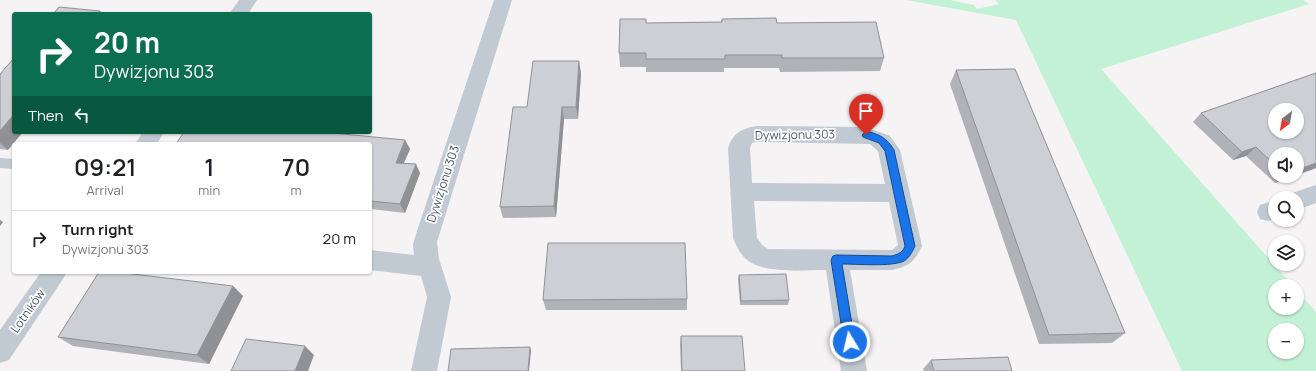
<!DOCTYPE html>
<meta charset="utf-8">
<style>
body{margin:0;font-family:Manrope,sans-serif;background:#f6f6f6;color:#202124;height:100vh;display:flex;flex-direction:column;font-size:15px;white-space:nowrap}
*{box-sizing:border-box;margin:0}
p{font-size:13px;color:#757577}
.icon{flex:none;width:22px;height:22px;fill:none;stroke:currentColor;stroke-width:2;stroke-linecap:round;stroke-linejoin:round}
.map{position:relative;flex:1;overflow:hidden}
.sheet{position:absolute;left:12px;top:142px;width:360px;height:132px;display:flex;flex-direction:column;background:#fff;border-radius:4px;box-shadow:0 1px 3px #0004}
.sheet>*{flex:none}
.guide{position:absolute;left:12px;top:12px;width:360px;height:122px;border-radius:4px;box-shadow:0 1px 3px #0004;background:#0b6e4f;color:#fff;overflow:hidden}
.needle{width:26px;rotate:211deg}
.fabs{position:absolute;left:1268px;top:103px;display:grid;gap:8px}
.fabs a{display:grid;place-items:center;width:36px;height:36px;border-radius:50%;background:#fff;box-shadow:0 1px 3px #0004;font-size:20px}
.pin{position:absolute;display:grid;place-items:center;width:34px;height:34px;color:#fff;margin:-41px -17px;border-radius:50% 50% 50% 0;rotate:-45deg;box-shadow:0 0 4px #0007}
.pin .icon{rotate:45deg}
.me{position:absolute;width:44px;margin:-22px;rotate:351deg;stroke-linejoin:round;filter:drop-shadow(0 0 3px #0008)}
.turn{display:flex;align-items:center;gap:14px;height:84px;padding:0 16px;font-size:18px}
.turn .icon{width:52px;height:52px;stroke-width:2.5}
.turn b{display:block;font-size:28px;line-height:34px}
.then{display:flex;align-items:center;height:38px;padding:0 16px;background:#0003;gap:8px;font-size:15px}
.eta{display:flex;justify-content:space-evenly;align-items:center;height:68px;text-align:center}
.eta b{font-size:24px;font-weight:600;line-height:28px}
ul{padding:0;list-style:none}
li{display:flex;align-items:center;gap:12px;height:56px;padding:0 16px;border-top:1px solid #e0e0e0}
li div{flex:1}
li b{display:block;font-size:15px}
li em{font-style:normal}
.map>svg:first-child{display:block}
</style>
<div class="map">
<svg width="1316" height="371" viewBox="0 0 1316 371">
<rect width="100%" height="100%" fill="#f5f3f3"/>
<path fill="#c3f1d5" fill-rule="evenodd" d="M 906,0 L 950,0 L 974,5 L 977,9 L 999,4 L 995,0 L 1303,0 L 1309,4 L 1101,69 L 1293,286 L 1275,286 L 1275,308 L 1297,308 L 1297,291 L 1316,312 L 1316,371 L 1182,371 L 1016,20 ZM 1275,330 L 1297,330 L 1297,352 L 1275,352 Z"/>
<g fill="none" stroke-linecap="round" stroke-linejoin="round">
<path fill="#c1cad2" fill-rule="evenodd" d="M 0,158 L 14,159 L 14,169 L 0,168 Z"/>
<path fill="#c1cad2" fill-rule="evenodd" d="M 239,0 L 257,0 L 248,14 L 229,14 Z
M 494,0 L 512,0 L 437,242 L 439,259 L 451,297 L 437,371 L 411,371 L 427,297 L 421,276 L 370,270 L 370,250 L 414,255 L 413,244 L 417,231 Z
M 757,126 L 866,127 L 890,136 L 900,150 L 922,246 C 914,262 910,266 892,270 L 850,270 L 867,371 L 841,371 L 826,270 C 803,270 760,275 744,257 C 739,252 736,245 733,238 L 728,148 C 733,133 742,128 757,126 ZM 757,142 L 870,144 L 878,151 L 885,184 L 752,183 L 750,148 L 752,143 ZM 754,201 L 889,202 L 898,245 L 892,250 L 768,249 L 762,245 L 757,238 Z
M 143,132 L 164,132 L 157,144 L 135,144 Z
M 1316,185 L 1316,203 L 1297,210 L 1297,198 L 1287,198 L 1289,194 Z
M 1275,200 L 1275,219 L 1268,221 L 1260,219 L 1257,212 L 1260,205 Z
M 41,272 L 67,272 L 63,279 L 9,360 L 0,363 L 0,330 Z"/>
</g>
<path fill="#b0b2b7" d="M 722,19 L 777,23 L 884,58 L 880,71 L 780,72 L 779,68 L 724,68 L 724,72 L 646,72 L 646,67 L 620,67 L 619,53 L 646,23 L 721,22 Z
M 956,70 L 1125,333 L 1112,343 L 1039,344 L 950,84 Z
M 581,73 L 578,119 L 564,119 L 556,217 L 503,218 L 500,207 Z
M 1316,73 L 1316,168 L 1297,175 L 1275,154 L 1275,176 L 1295,176 L 1275,183 L 1246,156 L 1233,160 L 1193,122 L 1201,113 Z
M 0,74 L 8,150 L 0,149 Z
M 405,140 L 410,149 L 404,163 L 420,173 L 405,213 L 371,209 L 370,207 L 370,144 Z
M 739,275 L 789,300 L 788,305 L 740,305 L 738,279 Z
M 233,286 L 243,296 L 209,364 L 73,346 L 58,337 Z
M 687,299 L 687,310 L 546,310 L 543,300 Z
M 681,336 L 745,371 L 681,371 L 680,345 Z
M 931,360 L 1012,371 L 924,371 L 923,369 Z"/>
<path fill="#909195" d="M 100,11 L 103,14 L 98,14 Z
M 579,61 L 581,73 L 578,119 L 576,107 Z
M 562,107 L 564,119 L 556,217 L 554,206 Z
M 14,114 L 14,132 L 23,132 L 8,150 L 0,143 L 0,131 Z
M 405,140 L 410,149 L 400,171 L 396,163 Z
M 1256,147 L 1246,156 L 1233,160 L 1242,152 Z
M 1316,163 L 1316,168 L 1297,175 L 1297,170 Z
M 416,164 L 420,173 L 405,213 L 400,204 Z
M 1284,176 L 1295,176 L 1275,183 Z
M 0,220 L 3,222 L 0,226 Z
M 233,286 L 243,296 L 209,364 L 197,355 Z
M 305,346 L 314,355 L 308,371 L 295,371 Z
M 530,347 L 531,351 L 529,371 L 528,371 Z"/>
<path fill="#cdcfd5" stroke="#909195" fill-rule="evenodd" d="M 59,7 L 100,11 L 98,14 L 53,14 Z
M 776,18 L 777,23 L 876,22 L 884,58 L 782,58 L 782,55 L 725,55 L 725,59 L 646,59 L 646,53 L 619,53 L 620,19 L 646,19 L 646,23 L 722,22 L 722,19 Z
M 14,58 L 14,114 L 0,131 L 0,74 Z
M 533,61 L 579,61 L 576,107 L 562,107 L 554,206 L 500,207 L 513,107 L 527,107 Z
M 1015,69 L 1125,333 L 1049,335 L 956,70 Z
M 1316,73 L 1316,163 L 1297,170 L 1297,154 L 1275,154 L 1275,165 L 1256,147 L 1242,152 L 1201,113 ZM 1275,110 L 1297,110 L 1297,132 L 1275,132 Z
M 184,132 L 322,132 L 405,140 L 396,163 L 416,164 L 400,204 L 370,201 L 370,191 L 372,188 L 370,188 L 370,144 L 176,144 Z
M 548,243 L 685,243 L 687,299 L 543,300 Z
M 99,272 L 116,272 L 233,286 L 197,355 L 58,337 Z
M 786,274 L 789,300 L 741,301 L 739,275 Z
M 681,336 L 742,336 L 745,371 L 682,371 Z
M 246,339 L 305,346 L 295,371 L 231,371 Z
M 530,347 L 528,371 L 448,371 L 451,349 Z
M 1008,357 L 1012,371 L 934,371 L 931,360 Z"/>
<path fill="#1a73e8" stroke="#114b97" d="M 866,131 C 879,134 887,138 894,150 L 915,246 C 912,252 910,257 904,261 C 892,267 856,264 842,264 L 855,342 L 853,345 L 850,347 L 846,345 L 844,342 L 831,260 L 833,256 L 836,255 L 892,256 C 899,254 903,252 905,246 L 885,151 L 879,143 L 863,137 L 862,135 Z"/>
<g text-anchor="middle" stroke-width="3.5" stroke-linejoin="round" paint-order="stroke">
<g font-size="12" fill="#4a5661" stroke="#fff">
<text transform="translate(795 135) rotate(-1)" y="4">Dywizjonu 303</text>
<text transform="translate(443 184) rotate(-72)" y="4">Dywizjonu 303</text>
<text transform="translate(28 311) rotate(-55)" y="4">Lotników</text>
</g>
</g>
</svg>
<div class="fabs">
<a><svg class="needle" viewBox="-14 -14 28 28"><path d="M0-13l5 13h-10z" fill="#e53935"/><path d="M0 13l5-13h-10z" fill="#757577"/></svg></a>
<a><svg class="icon" aria-label="sound" viewBox="0 0 24 24"><path d="M4 9h4l5-4v14l-5-4H4zM17 9q2 3 0 6"/></svg></a>
<a><svg class="icon" aria-label="search" viewBox="0 0 24 24"><circle cx="10" cy="10" r="6"/><path d="M15 15l6 6"/></svg></a>
<a><svg class="icon" aria-label="layers" viewBox="0 0 24 24"><path d="M12 4l9 5-9 5-9-5zM3 14l9 5 9-5"/></svg></a>
<a>+</a>
<a>−</a>
</div>
<div class="pin" style="left:866px;top:135px;background:#d93025"><svg class="icon" aria-label="arrive" viewBox="0 0 24 24"><path d="M6 21V4h12l-3 4 3 4H6"/></svg></div>
<svg class="me" style="left:850px;top:342px" viewBox="-20 -20 40 40"><circle r="17" fill="#1a73e8" stroke="#fff" stroke-width="3"/><path d="M0-11L8 9 0 5-8 9z" fill="#fff"/></svg>
<div class="guide">
<div class="turn"><svg class="icon" aria-label="right" viewBox="0 0 24 24"><path d="M7 20v-9h11M14 6l5 5-5 5"/></svg><div><b>20 m</b>Dywizjonu 303</div></div>
<div class="then">Then<svg class="icon" aria-label="left" viewBox="0 0 24 24"><path d="M17 20v-9H6M10 6l-5 5 5 5"/></svg></div>
</div>
<section class="sheet">
<div class="eta">
<div><b>09:21</b><p>Arrival</p></div>
<div><b>1</b><p>min</p></div>
<div><b>70</b><p>m</p></div>
</div>
<ul>
<li><svg class="icon" aria-label="right" viewBox="0 0 24 24"><path d="M7 20v-9h11M14 6l5 5-5 5"/></svg><div><b>Turn right</b><p>Dywizjonu 303</p></div><em>20 m</em></li>
</ul>
</section>
</div>
